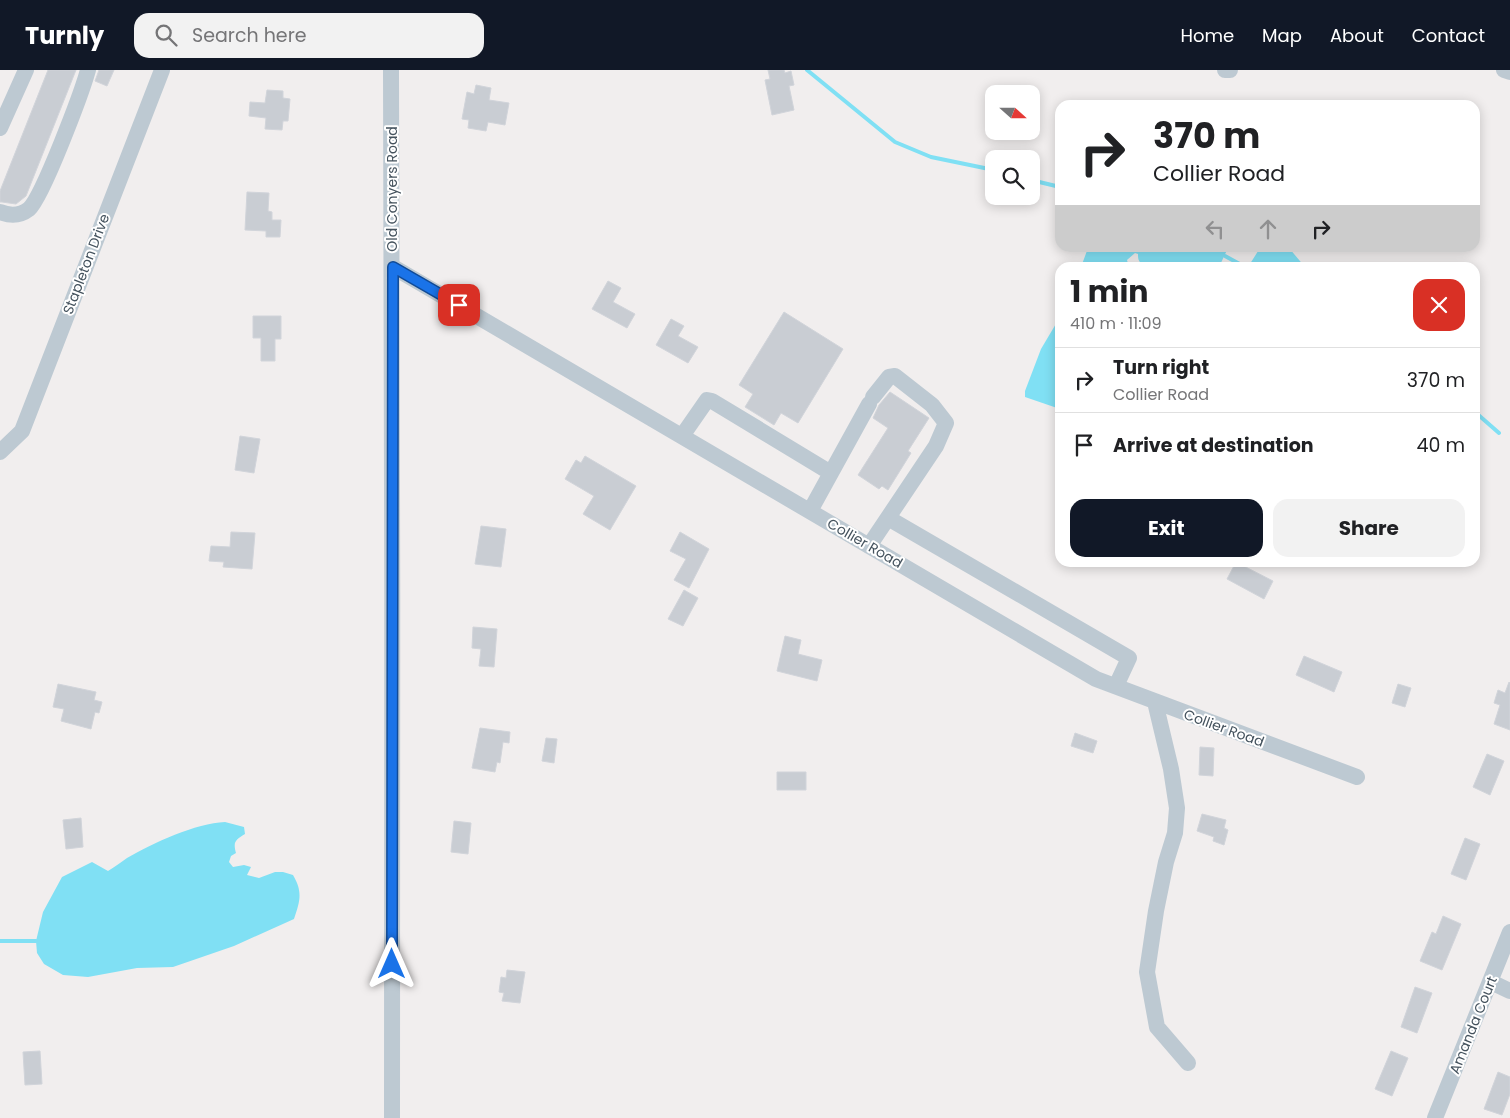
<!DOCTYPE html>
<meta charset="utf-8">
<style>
body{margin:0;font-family:Poppins,sans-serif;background:#f2f2f2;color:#202124;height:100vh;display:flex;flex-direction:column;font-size:19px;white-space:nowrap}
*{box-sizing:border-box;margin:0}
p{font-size:16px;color:#757577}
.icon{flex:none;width:28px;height:28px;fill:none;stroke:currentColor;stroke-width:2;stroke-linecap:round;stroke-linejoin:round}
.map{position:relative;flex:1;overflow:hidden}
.sheet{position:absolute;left:1055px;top:192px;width:425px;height:305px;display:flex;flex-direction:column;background:#fff;border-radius:15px;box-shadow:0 2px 12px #0003}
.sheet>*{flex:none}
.banner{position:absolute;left:1055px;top:30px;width:425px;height:152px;border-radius:15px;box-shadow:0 2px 12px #0003;background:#fff;color:#202124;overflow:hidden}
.needle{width:32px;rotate:111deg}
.tools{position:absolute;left:985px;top:15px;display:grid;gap:10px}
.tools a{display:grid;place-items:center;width:55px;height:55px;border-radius:10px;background:#fff;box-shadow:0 2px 12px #0003;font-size:25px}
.pin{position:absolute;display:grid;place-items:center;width:42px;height:42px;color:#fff;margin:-21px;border-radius:10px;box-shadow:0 2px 8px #0006}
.me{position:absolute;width:55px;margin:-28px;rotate:0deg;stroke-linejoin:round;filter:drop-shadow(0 0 4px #0008)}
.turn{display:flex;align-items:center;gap:18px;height:105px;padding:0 15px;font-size:22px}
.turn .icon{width:65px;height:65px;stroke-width:2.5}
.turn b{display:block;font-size:35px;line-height:42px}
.lanes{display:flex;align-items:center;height:48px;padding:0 15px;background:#0003;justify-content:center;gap:25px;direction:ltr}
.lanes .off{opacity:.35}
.round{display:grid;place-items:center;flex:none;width:52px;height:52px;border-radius:15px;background:#f2f2f2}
.head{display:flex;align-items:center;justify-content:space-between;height:85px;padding:0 15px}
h1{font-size:30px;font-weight:700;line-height:38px}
.cta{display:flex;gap:10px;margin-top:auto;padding:10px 15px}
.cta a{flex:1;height:58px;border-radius:15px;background:#111827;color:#fff;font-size:20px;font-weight:700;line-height:58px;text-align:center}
.cta a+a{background:#f2f2f2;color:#202124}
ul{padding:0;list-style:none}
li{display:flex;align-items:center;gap:15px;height:65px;padding:0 15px;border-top:1px solid #e0e0e0}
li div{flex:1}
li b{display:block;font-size:19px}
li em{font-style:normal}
header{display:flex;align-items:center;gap:30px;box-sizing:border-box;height:70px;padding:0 25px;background:#111827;color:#fff}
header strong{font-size:24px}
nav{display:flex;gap:28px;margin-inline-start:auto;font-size:18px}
.search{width:350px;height:45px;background:#f2f2f2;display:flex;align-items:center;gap:12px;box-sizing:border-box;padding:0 18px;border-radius:15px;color:#757577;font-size:19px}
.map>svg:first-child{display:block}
</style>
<header>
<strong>Turnly</strong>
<div class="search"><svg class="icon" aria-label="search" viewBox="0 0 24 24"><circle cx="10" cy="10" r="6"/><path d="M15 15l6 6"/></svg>Search here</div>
<nav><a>Home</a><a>Map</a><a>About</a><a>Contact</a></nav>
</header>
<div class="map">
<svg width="1510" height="1048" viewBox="0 0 1510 1048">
<rect width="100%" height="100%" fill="#f1eeee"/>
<path fill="#80e0f4" d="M 1088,178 L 1228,178 L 1219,197 C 1201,198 1158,203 1143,194 C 1138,192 1138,188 1138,184 L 1135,183 L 1127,190 L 1129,197 L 1081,197 Z
M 1260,178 L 1289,178 L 1305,197 L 1248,197 Z
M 1060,247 L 1060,339 L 1025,327 L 1025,321 L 1041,279 Z
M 225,752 L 244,757 L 245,764 C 235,770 233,772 236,783 L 231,786 L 229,792 L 233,797 L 244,795 L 251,797 L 247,805 L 259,808 L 275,802 L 283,802 L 293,805 C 303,822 300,831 294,849 L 234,876 L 173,897 L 137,898 L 88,907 L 63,905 L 44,894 L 37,883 L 36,871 L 43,842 L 62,807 L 92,792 L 108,801 C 115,797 121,792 127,788 C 153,773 196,753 225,752 Z"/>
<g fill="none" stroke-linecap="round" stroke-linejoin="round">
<path stroke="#80e0f4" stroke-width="4" d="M 807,0 L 895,72 L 931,87 L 994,100
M 1031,110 L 1060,117
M 1225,186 L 1247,198
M 1475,342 L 1499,363
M 0,871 L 36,871"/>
</g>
<path fill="#c9cdd3" stroke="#d1d4da" d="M 48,0 L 76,0 L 26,126 L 16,134 L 2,132 L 0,132 L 0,121 Z
M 99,0 L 114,0 L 107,16 L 95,11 Z
M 768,0 L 784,0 L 785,3 L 791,1 L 794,15 L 789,16 L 794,40 L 772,45 L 765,10 L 770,9 Z
M 476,15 L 491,18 L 489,30 L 509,33 L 505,55 L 488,52 L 486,61 L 468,58 L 469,50 L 462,49 L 467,22 L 474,24 Z
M 267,20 L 283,21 L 283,28 L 290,29 L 288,51 L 283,51 L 282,60 L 265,59 L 266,48 L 249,46 L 250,32 L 265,33 Z
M 247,122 L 269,123 L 268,141 L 272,142 L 272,150 L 281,150 L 280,167 L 266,167 L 266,161 L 245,160 Z
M 608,211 L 621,218 L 613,232 L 635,244 L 627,258 L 592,239 Z
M 784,242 L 843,279 L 798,353 L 781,343 L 774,355 L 745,337 L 753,324 L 739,315 Z
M 253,246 L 281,246 L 281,269 L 275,269 L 275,291 L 261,291 L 261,268 L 253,268 Z
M 671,249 L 684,256 L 678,266 L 698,277 L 688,293 L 656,275 Z
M 890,322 L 929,348 L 908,381 L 911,383 L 888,420 L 882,416 L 879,419 L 858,405 L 888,358 L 873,348 L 879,335 Z
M 240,366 L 260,369 L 254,403 L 235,400 Z
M 585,386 L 636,416 L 610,460 L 583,444 L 594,426 L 565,409 L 576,390 L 581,393 Z
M 481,456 L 506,459 L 501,497 L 475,494 Z
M 231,462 L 255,463 L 252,499 L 223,497 L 224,492 L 209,491 L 211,476 L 230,477 Z
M 680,462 L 709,479 L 689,518 L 674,510 L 686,489 L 670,481 Z
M 1236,492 L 1273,511 L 1264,529 L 1227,509 Z
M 684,520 L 698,528 L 683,556 L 668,549 Z
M 473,557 L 497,559 L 494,597 L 479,596 L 481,579 L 472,578 Z
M 785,566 L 801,570 L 798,584 L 822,590 L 817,611 L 777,601 Z
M 1304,586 L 1342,602 L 1334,622 L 1296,605 Z
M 1509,612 L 1510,613 L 1510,660 L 1494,654 L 1500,635 L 1494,633 L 1498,620 L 1505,623 Z
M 58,614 L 96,622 L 94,630 L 102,632 L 99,643 L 95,642 L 91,659 L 61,651 L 64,639 L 53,637 Z
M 1398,614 L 1411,618 L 1405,637 L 1392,633 Z
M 480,658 L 510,662 L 509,673 L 503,672 L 500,693 L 497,692 L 495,702 L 472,698 Z
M 1075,663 L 1097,671 L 1093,683 L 1071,676 Z
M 546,668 L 557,669 L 554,693 L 542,691 Z
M 1200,677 L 1214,678 L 1213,706 L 1199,705 Z
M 1487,684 L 1504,691 L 1490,725 L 1473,717 Z
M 777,702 L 806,702 L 806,720 L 777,720 Z
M 1202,744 L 1226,750 L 1224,758 L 1228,760 L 1224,775 L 1213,771 L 1214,767 L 1197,761 Z
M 81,748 L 83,777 L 66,779 L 63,750 Z
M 454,751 L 471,753 L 468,784 L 451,782 Z
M 1465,768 L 1480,774 L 1466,810 L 1451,804 Z
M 1443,846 L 1461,854 L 1442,900 L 1420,891 L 1432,862 L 1436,864 Z
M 507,900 L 525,902 L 520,933 L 502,931 L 504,923 L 499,922 L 501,907 L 506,908 Z
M 1415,917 L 1432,923 L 1417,963 L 1401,957 Z
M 40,981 L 42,1014 L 25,1015 L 23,982 Z
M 1391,981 L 1408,988 L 1392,1026 L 1375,1019 Z
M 1498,1002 L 1510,1007 L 1510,1024 L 1502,1045 L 1484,1039 Z"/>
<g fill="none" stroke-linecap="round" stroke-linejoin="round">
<path stroke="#bdc9d2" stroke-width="16" d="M 391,0 C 394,349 391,699 392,1048
M 1225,0 L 1230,0
M 1504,0 L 1510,2
M 0,58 L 26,0
M 0,142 C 10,146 20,146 29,139 C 43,126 82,22 88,0
M 393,197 L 1096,609 L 1357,707
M 682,366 L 707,330 L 712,331 L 831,403
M 0,382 L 22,361 L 162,0
M 810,441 L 869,334
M 888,448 L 1129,588 L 1116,616
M 869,476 L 936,376 L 946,353 L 932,335 L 895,306 L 889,307 L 873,327
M 1155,632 L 1171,699 L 1177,738 L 1175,763 L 1166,792 L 1156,841 L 1147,902 L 1157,957 L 1188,993
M 1491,912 L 1510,921
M 1435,1048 L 1510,862"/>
</g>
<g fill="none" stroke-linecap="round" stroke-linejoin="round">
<defs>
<path id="route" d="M 392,894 L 393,197 L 459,235"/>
</defs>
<use href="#route" stroke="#114b97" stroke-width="12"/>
<use href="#route" stroke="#1a73e8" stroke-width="9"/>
</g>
<g text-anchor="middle" stroke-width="4" stroke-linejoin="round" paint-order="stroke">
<g font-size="14" fill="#44525d" stroke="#fff">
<text transform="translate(392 119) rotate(-90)" y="5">Old Conyers Road</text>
<text transform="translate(86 194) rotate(-69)" y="5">Stapleton Drive</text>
<text transform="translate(865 473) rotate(30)" y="5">Collier Road</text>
<text transform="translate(1224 658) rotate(20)" y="5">Collier Road</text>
<text transform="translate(1473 955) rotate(-68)" y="5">Amanda Court</text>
</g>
</g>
</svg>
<div class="tools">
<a><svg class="needle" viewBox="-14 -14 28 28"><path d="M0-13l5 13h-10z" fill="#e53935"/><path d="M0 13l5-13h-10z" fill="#757577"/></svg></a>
<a><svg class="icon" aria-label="search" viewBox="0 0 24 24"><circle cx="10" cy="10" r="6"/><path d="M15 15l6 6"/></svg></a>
</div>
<div class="pin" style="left:459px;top:235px;background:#d93025"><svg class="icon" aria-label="arrive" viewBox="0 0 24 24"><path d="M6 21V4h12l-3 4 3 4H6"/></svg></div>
<svg class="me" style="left:392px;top:894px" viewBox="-20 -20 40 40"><path d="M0-17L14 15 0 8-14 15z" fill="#1a73e8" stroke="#fff" stroke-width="4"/></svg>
<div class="banner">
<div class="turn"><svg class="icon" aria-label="right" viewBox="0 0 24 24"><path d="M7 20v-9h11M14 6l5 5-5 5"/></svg><div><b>370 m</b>Collier Road</div></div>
<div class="lanes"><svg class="icon off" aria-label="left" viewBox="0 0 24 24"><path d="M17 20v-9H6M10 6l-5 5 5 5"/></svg><svg class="icon off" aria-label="ahead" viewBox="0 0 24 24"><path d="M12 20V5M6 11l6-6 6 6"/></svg><svg class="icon" aria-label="right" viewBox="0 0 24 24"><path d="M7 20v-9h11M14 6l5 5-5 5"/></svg></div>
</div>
<section class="sheet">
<div class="head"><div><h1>1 min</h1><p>410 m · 11:09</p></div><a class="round" style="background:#d93025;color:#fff"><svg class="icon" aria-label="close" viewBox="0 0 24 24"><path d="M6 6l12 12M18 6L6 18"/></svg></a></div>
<ul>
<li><svg class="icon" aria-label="right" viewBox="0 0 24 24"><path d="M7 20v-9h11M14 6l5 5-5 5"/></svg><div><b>Turn right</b><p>Collier Road</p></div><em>370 m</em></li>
<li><svg class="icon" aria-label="arrive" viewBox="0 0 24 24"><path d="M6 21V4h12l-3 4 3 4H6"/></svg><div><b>Arrive at destination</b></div><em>40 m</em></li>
</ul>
<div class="cta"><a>Exit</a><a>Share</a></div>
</section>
</div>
